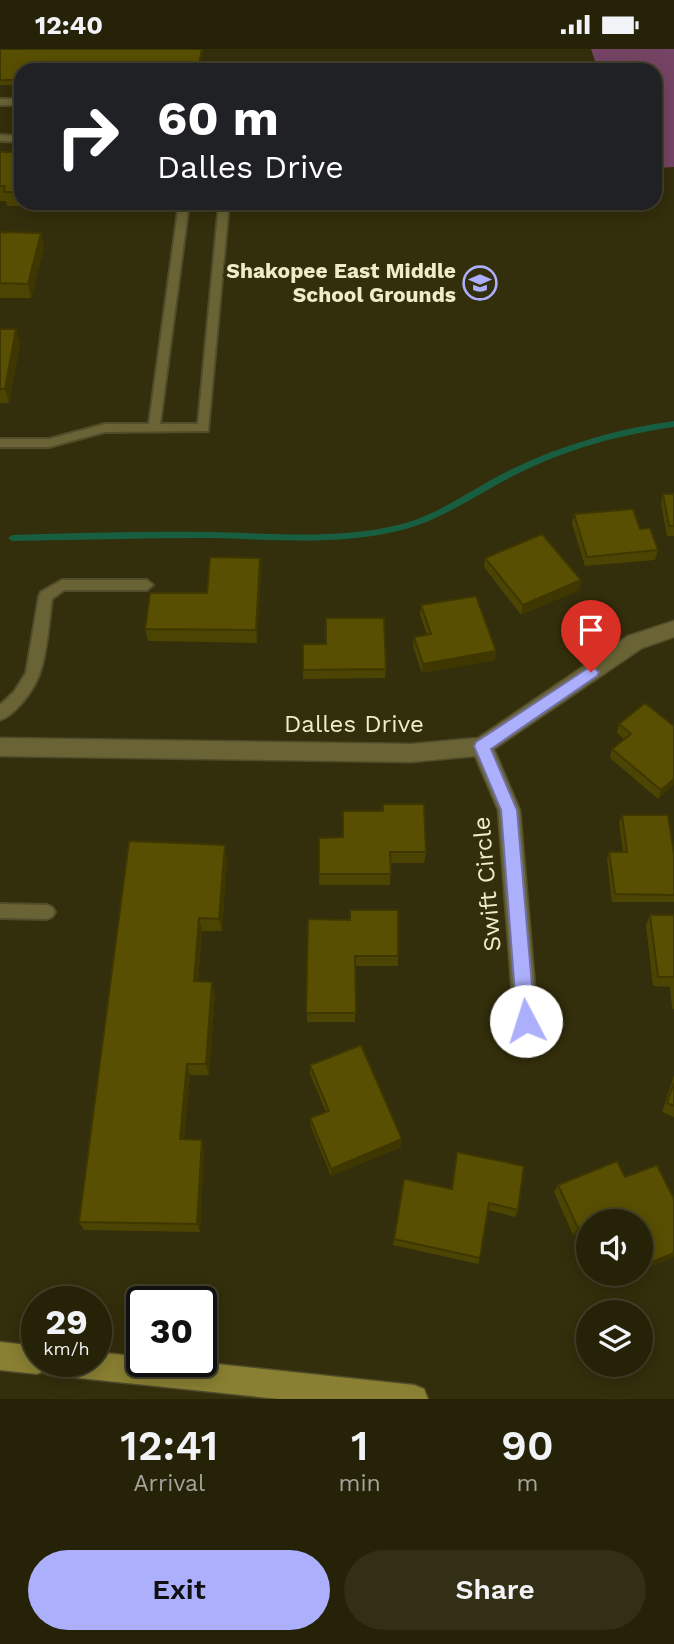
<!DOCTYPE html>
<style>
body{margin:0;font-family:"Work Sans",sans-serif;background:#322f16;color:#f1f3f6;height:100vh;display:flex;flex-direction:column;font-size:26px;white-space:nowrap}
*{box-sizing:border-box;margin:0}
p{font-size:23px;color:#a4a49c}
.icon{flex:none;width:38px;height:38px;fill:none;stroke:currentColor;stroke-width:2;stroke-linecap:round;stroke-linejoin:round}
.map{position:relative;height:1350px;overflow:hidden}
.details{display:flex;flex-direction:column;background:#262208;flex:1}
.details>*{flex:none}
.banner{position:absolute;left:14px;top:14px;width:648px;height:147px;border-radius:21px;box-shadow:0 4px 18px #0003,0 0 0 2px #423f29;background:#202124;color:#fff;overflow:hidden}
.fabs{position:absolute;left:576px;top:1160px;display:grid;gap:14px}
.fabs a{display:grid;place-items:center;width:77px;height:77px;border-radius:50%;background:#262208;box-shadow:0 4px 18px #0003,0 0 0 2px #423f29;font-size:35px}
.speed{position:absolute;left:21px;top:1237px;display:flex;gap:14px;font-size:35px;font-weight:700;text-align:center}
.speed>*{display:grid;place-content:center;width:91px;height:91px;border-radius:50%;background:#262208;box-shadow:0 4px 18px #0003,0 0 0 2px #423f29;line-height:1}
.speed small{font-size:18px;font-weight:400}
.speed .limit{border:4px solid #111;border-radius:10px;background:#fff;color:#111}
.pin{position:absolute;display:grid;place-items:center;width:60px;height:60px;color:#fff;margin:-72px -30px;border-radius:50% 50% 50% 0;rotate:-45deg;box-shadow:0 0 7px #0007}
.pin .icon{rotate:45deg}
.me{position:absolute;width:77px;margin:-38px;rotate:355deg;stroke-linejoin:round;filter:drop-shadow(0 0 5px #0008)}
.turn{display:flex;align-items:center;gap:24px;height:147px;padding:0 28px;font-size:32px}
.turn .icon{width:91px;height:91px;stroke-width:2.5}
.turn b{display:block;font-size:49px;line-height:60px}
.eta{display:flex;justify-content:space-evenly;align-items:center;height:119px;text-align:center}
.eta b{font-size:42px;font-weight:600;line-height:49px}
.cta{display:flex;gap:14px;margin-top:auto;padding:14px 28px}
.cta a{flex:1;height:80px;border-radius:42px;background:#acaffb;color:#111;font-size:28px;font-weight:600;line-height:80px;text-align:center}
.cta a+a{background:#322f16;color:#f1f3f6}
.status{display:flex;justify-content:space-between;align-items:center;height:49px;padding:0 35px;background:#262208;direction:ltr}
.status svg{height:19px;fill:currentColor}
.map>svg:first-child{display:block}
</style>
<div class="status"><b>12:40</b><svg viewBox="0 0 49 12"><path d="M0 12V9h3v3zM5 12V6h3v6zM10 12V3h3v9zM15 12V0h3v12zM26 1h20v11H26zM47 4h2v5h-2z"/></svg></div>
<div class="map">
<svg width="674" height="1350" viewBox="0 0 674 1350">
<rect width="100%" height="100%" fill="#332e0b"/>
<path fill="#754464" d="M 591,0 L 674,0 L 674,118 L 655,119 L 654,21 L 598,21 Z"/>
<g fill="none" stroke-linecap="round" stroke-linejoin="round">
<path fill="#185f42" fill-rule="evenodd" d="M 674,372 L 674,378 C 619,386 567,400 517,425 C 478,444 442,472 398,482 C 336,497 271,490 208,489 C 143,489 77,491 12,492 L 8,489 L 12,486 C 77,484 143,482 208,483 C 271,484 336,491 398,476 C 440,466 474,438 512,420 C 564,395 617,380 674,372 Z"/>
<defs>
<path id="lane" d="M 0,50 L 21,50 L 21,56 L 0,56 Z
M 0,86 L 21,87 L 21,93 L 0,92 Z
M 179,154 L 189,154 L 160,375 L 198,375 L 219,154 L 229,154 L 208,382 L 105,383 L 49,398 L 0,398 L 0,390 L 49,390 L 105,375 L 149,375 Z
M 62,531 L 147,531 L 153,536 L 147,541 L 64,541 L 52,550 C 49,571 47,606 39,626 C 33,642 16,665 0,671 L 0,656 L 14,643 L 26,624 L 39,547 L 41,543 Z
M 0,855 L 47,856 L 52,858 L 55,863 L 52,868 L 47,870 L 0,869 Z"/>
<path id="street" d="M 674,572 L 674,588 L 642,599 L 494,700 L 520,761 L 538,972 L 535,980 L 526,984 L 517,980 L 514,972 L 498,761 L 475,707 L 411,713 L 0,707 L 0,689 L 411,695 L 478,689 L 628,587 Z"/>
<path id="secondary" d="M 0,1293 L 37,1297 L 37,1312 L 96,1312 L 96,1303 L 142,1308 L 142,1312 L 189,1312 L 414,1336 L 424,1340 L 428,1350 L 279,1350 L 50,1326 L 42,1323 L 37,1325 L 0,1321 Z"/>
</defs>
<use href="#lane" stroke="#514c2a" stroke-width="4"/>
<use href="#street" stroke="#514c2a" stroke-width="3"/>
<use href="#secondary" stroke="#514c2a" stroke-width="3"/>
<use href="#lane" fill="#696335" fill-rule="evenodd"/>
<use href="#street" fill="#696335" fill-rule="evenodd"/>
<use href="#secondary" fill="#8a8033" fill-rule="evenodd"/>
</g>
<path fill="#4c4402" d="M 0,0 L 203,0 L 200,21 L 21,21 L 21,36 L 0,36 Z
M 21,98 L 21,154 L 51,154 L 50,157 L 7,157 L 6,152 L 0,152 L 0,103 L 19,103 Z
M 0,183 L 41,184 L 44,199 L 31,249 L 0,249 Z
M 0,280 L 16,280 L 20,295 L 9,354 L 0,354 Z
M 663,445 L 674,445 L 674,487 L 667,487 L 661,455 Z
M 574,465 L 640,480 L 658,501 L 655,511 L 585,517 L 572,475 Z
M 485,509 L 581,531 L 579,541 L 521,566 L 484,518 Z
M 261,522 L 257,594 L 148,592 L 145,580 L 207,544 Z
M 421,556 L 496,602 L 495,611 L 422,624 L 413,597 L 414,588 L 427,586 L 420,566 Z
M 303,595 L 386,620 L 385,629 L 303,630 Z
M 619,675 L 674,677 L 674,735 L 658,750 L 610,709 L 612,700 L 624,690 L 617,684 Z
M 622,766 L 674,805 L 674,853 L 612,853 L 607,811 L 609,803 L 623,803 L 619,774 Z
M 319,789 L 426,803 L 424,814 L 391,814 L 390,836 L 319,836 Z
M 129,792 L 227,810 L 222,882 L 202,882 L 198,933 L 215,945 L 209,1026 L 190,1026 L 184,1090 L 204,1100 L 200,1183 L 84,1181 L 79,1173 Z
M 650,866 L 674,866 L 674,960 L 672,960 L 670,938 L 653,937 L 646,876 Z
M 308,870 L 398,907 L 398,917 L 356,917 L 355,973 L 307,973 Z
M 310,1016 L 401,1098 L 331,1127 L 311,1078 L 310,1069 L 326,1063 L 310,1025 Z
M 674,1026 L 674,1068 L 662,1063 Z
M 457,1103 L 518,1161 L 515,1168 L 488,1161 L 480,1209 L 478,1215 L 393,1196 L 404,1130 L 451,1140 Z
M 625,1128 L 674,1150 L 674,1208 L 640,1222 L 640,1172 L 588,1172 L 573,1186 L 554,1143 L 558,1136 Z"/>
<path fill="#3e3701" d="M 202,0 L 203,0 L 200,21 L 198,21 Z
M 41,184 L 44,199 L 31,249 L 28,235 Z
M 16,280 L 20,295 L 9,354 L 5,340 Z
M 260,509 L 261,522 L 257,594 L 256,581 Z
M 581,531 L 579,541 L 521,566 L 523,556 Z
M 496,602 L 495,611 L 422,624 L 423,615 Z
M 674,730 L 674,735 L 658,750 L 661,741 Z
M 225,796 L 227,810 L 222,882 L 219,870 Z
M 199,869 L 202,882 L 197,944 L 194,932 Z
M 212,933 L 215,945 L 209,1026 L 206,1015 Z
M 187,1015 L 190,1026 L 183,1099 L 180,1090 Z
M 402,1090 L 401,1098 L 331,1127 L 331,1120 Z
M 202,1091 L 204,1100 L 200,1183 L 197,1175 Z
M 588,1175 L 588,1180 L 573,1186 L 578,1179 Z
M 674,1204 L 674,1208 L 640,1222 L 640,1218 Z"/>
<path fill="#584f02" stroke="#3e3701" stroke-width="2" d="M 0,0 L 202,0 L 198,21 L 21,21 L 21,31 L 0,31 Z
M 21,98 L 21,143 L 4,143 L 5,137 L 0,137 L 0,103 L 19,103 Z
M 0,183 L 41,184 L 28,235 L 0,234 Z
M 0,280 L 16,280 L 5,340 L 0,340 Z
M 663,445 L 674,445 L 674,477 L 669,477 Z
M 633,460 L 640,480 L 650,479 L 658,501 L 587,508 L 574,465 Z
M 542,485 L 581,531 L 523,556 L 485,509 Z
M 210,508 L 260,509 L 256,581 L 145,580 L 150,544 L 207,544 Z
M 476,547 L 496,602 L 423,615 L 414,588 L 431,585 L 421,556 Z
M 326,569 L 384,569 L 386,620 L 303,621 L 303,595 L 326,595 Z
M 645,654 L 674,677 L 674,730 L 661,741 L 612,700 L 631,685 L 619,675 Z
M 383,755 L 424,755 L 426,803 L 390,803 L 391,825 L 319,825 L 319,789 L 343,788 L 343,762 L 383,762 Z
M 622,766 L 668,766 L 674,805 L 674,846 L 615,845 L 609,803 L 627,803 Z
M 129,792 L 225,796 L 219,870 L 199,869 L 194,932 L 212,933 L 206,1015 L 187,1015 L 180,1090 L 202,1091 L 197,1175 L 79,1173 Z
M 350,861 L 398,861 L 398,907 L 355,907 L 356,964 L 306,964 L 308,870 L 350,871 Z
M 650,866 L 674,866 L 674,928 L 658,928 Z
M 361,996 L 402,1090 L 331,1120 L 310,1069 L 329,1062 L 310,1016 Z
M 674,1034 L 674,1057 L 667,1054 Z
M 457,1103 L 524,1117 L 518,1161 L 489,1154 L 480,1209 L 394,1190 L 404,1130 L 452,1140 Z
M 617,1112 L 625,1128 L 657,1116 L 674,1150 L 674,1204 L 640,1218 L 640,1172 L 606,1172 L 604,1168 L 593,1172 L 588,1172 L 588,1175 L 578,1179 L 558,1136 Z"/>
<path fill="#acaffb" stroke="#7072a3" stroke-width="2" d="M 591,617 L 599,623 L 597,627 L 491,700 L 517,761 L 535,972 L 532,979 L 526,981 L 519,979 L 517,972 L 501,761 L 474,697 L 476,693 Z"/>
<defs>
<symbol id="school-ring" viewBox="-11 -11 22 22"><circle r="9.5" fill="#332e0b" stroke="#acaffb" stroke-width="1.5"/><path d="M0-5L7-2L0 1L-7-2ZM-4 1L0 2.5L4 1V4Q0 6-4 4Z" fill="#acaffb"/></symbol>
</defs>
<g fill-rule="evenodd">
<use href="#school-ring" x="461" y="215" width="38" height="38"/>
</g>
<g text-anchor="middle" stroke-width="7" stroke-linejoin="round" paint-order="stroke">
<g font-size="21" font-weight="bold" fill="#f0eccb" stroke="#332e0b" text-anchor="end">
<text x="456" y="229">Shakopee East Middle<tspan x="456" dy="24">School Grounds</tspan></text>
</g>
<g font-size="24" fill="#f0eccb" stroke="#332e0b">
<text x="354" y="683">Dalles Drive</text>
<text transform="translate(487 835) rotate(-95)" y="8">Swift Circle</text>
</g>
</g>
</svg>
<div class="fabs">
<a><svg class="icon" aria-label="sound" viewBox="0 0 24 24"><path d="M4 9h4l5-4v14l-5-4H4zM17 9q2 3 0 6"/></svg></a>
<a><svg class="icon" aria-label="layers" viewBox="0 0 24 24"><path d="M12 4l9 5-9 5-9-5zM3 14l9 5 9-5"/></svg></a>
</div>
<div class="speed"><div>29<small>km/h</small></div><div class="limit">30</div></div>
<div class="pin" style="left:591px;top:623px;background:#d93025"><svg class="icon" aria-label="arrive" viewBox="0 0 24 24"><path d="M6 21V4h12l-3 4 3 4H6"/></svg></div>
<svg class="me" style="left:526px;top:972px" viewBox="-20 -20 40 40"><circle r="19" fill="#fff"/><path d="M0-13L10 11 0 6-10 11z" fill="#acaffb"/></svg>
<div class="banner">
<div class="turn"><svg class="icon" aria-label="right" viewBox="0 0 24 24"><path d="M7 20v-9h11M14 6l5 5-5 5"/></svg><div><b>60 m</b>Dalles Drive</div></div>
</div>
</div>
<section class="details">
<div class="eta">
<div><b>12:41</b><p>Arrival</p></div>
<div><b>1</b><p>min</p></div>
<div><b>90</b><p>m</p></div>
</div>
<div class="cta"><a>Exit</a><a>Share</a></div>
</section>
